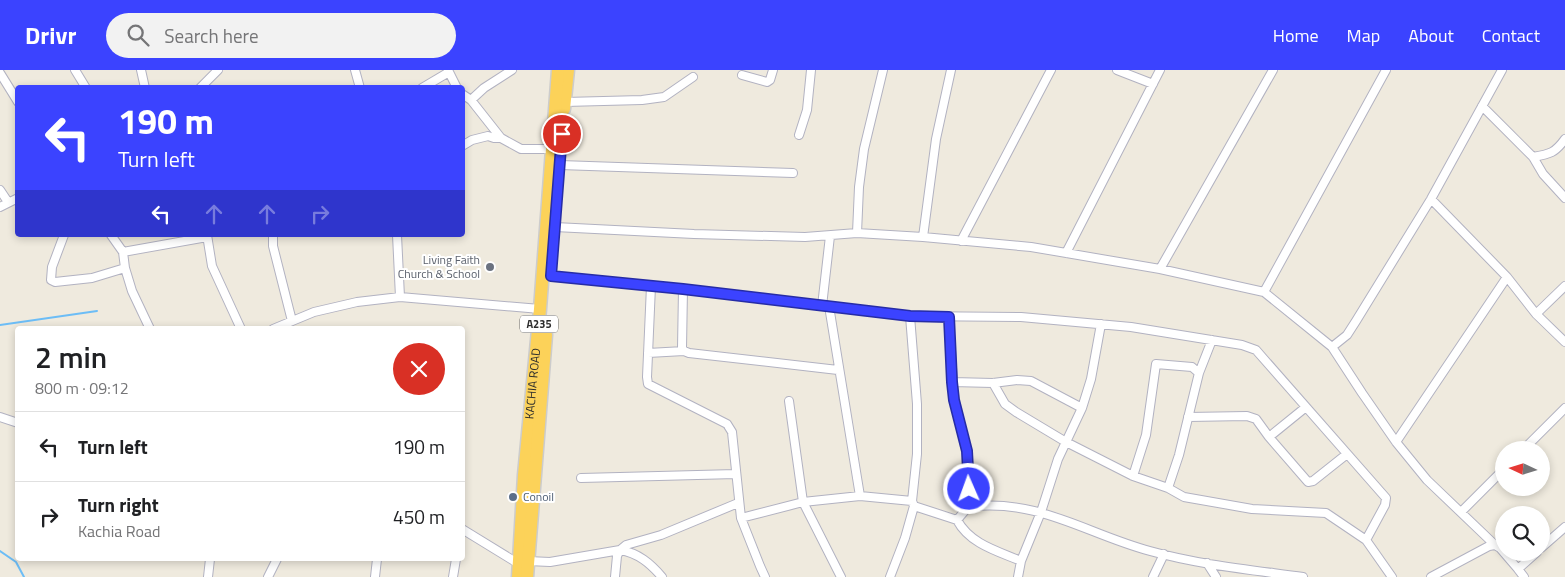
<!DOCTYPE html>
<meta charset="utf-8">
<style>
body{margin:0;font-family:"Titillium Web",sans-serif;background:#f2f2f2;color:#202124;height:100vh;display:flex;flex-direction:column;font-size:19px;white-space:nowrap}
*{box-sizing:border-box;margin:0}
p{font-size:16px;color:#757577}
.icon{flex:none;width:28px;height:28px;fill:none;stroke:currentColor;stroke-width:2;stroke-linecap:round;stroke-linejoin:round}
.map{position:relative;flex:1;overflow:hidden}
.panel{position:absolute;left:15px;top:256px;width:450px;height:235px;display:flex;flex-direction:column;background:#fff;border-radius:5px;box-shadow:0 2px 8px #0003}
.panel>*{flex:none}
.banner{position:absolute;left:15px;top:15px;width:450px;height:152px;border-radius:5px;box-shadow:0 2px 8px #0003;background:#3b43ff;color:#fff;overflow:hidden}
.needle{width:32px;rotate:274deg}
.fabs{position:absolute;left:1495px;top:371px;display:grid;gap:10px}
.fabs a{display:grid;place-items:center;width:55px;height:55px;border-radius:50%;background:#fff;box-shadow:0 2px 8px #0003;font-size:25px}
.pin{position:absolute;display:grid;place-items:center;width:42px;height:42px;color:#fff;margin:-21px;border:2px solid #fff;border-radius:50%;box-shadow:0 1px 5px #0007}
.me{position:absolute;width:55px;margin:-28px;rotate:358deg;stroke-linejoin:round;filter:drop-shadow(0 0 4px #0008)}
.turn{display:flex;align-items:center;gap:18px;height:105px;padding:0 20px;font-size:22px}
.turn .icon{width:65px;height:65px;stroke-width:2.5}
.turn b{display:block;font-size:35px;line-height:42px}
.lanes{display:flex;align-items:center;height:48px;padding:0 20px;background:#0003;justify-content:center;gap:25px;direction:ltr}
.lanes .off{opacity:.35}
.round{display:grid;place-items:center;flex:none;width:52px;height:52px;border-radius:26px;background:#f2f2f2}
.overview{display:flex;align-items:center;justify-content:space-between;height:85px;padding:0 20px}
h1{font-size:30px;font-weight:600;line-height:38px}
ul{padding:0;list-style:none}
li{display:flex;align-items:center;gap:15px;height:70px;padding:0 20px;border-top:1px solid #e0e0e0}
li div{flex:1}
li b{display:block;font-size:19px}
li em{font-style:normal}
header{display:flex;align-items:center;gap:30px;box-sizing:border-box;height:70px;padding:0 25px;background:#3b43ff;color:#fff}
header strong{font-size:24px}
nav{display:flex;gap:28px;margin-inline-start:auto;font-size:18px}
.search{width:350px;height:45px;background:#f2f2f2;display:flex;align-items:center;gap:12px;box-sizing:border-box;padding:0 18px;border-radius:28px;color:#757577;font-size:19px}
.map>svg:first-child{display:block}
</style>
<header>
<strong>Drivr</strong>
<div class="search"><svg class="icon" aria-label="search" viewBox="0 0 24 24"><circle cx="10" cy="10" r="6"/><path d="M15 15l6 6"/></svg>Search here</div>
<nav><a>Home</a><a>Map</a><a>About</a><a>Contact</a></nav>
</header>
<div class="map">
<svg width="1565" height="507" viewBox="0 0 1565 507">
<rect width="100%" height="100%" fill="#efeade"/>
<g fill="none" stroke-linecap="round" stroke-linejoin="round">
<path stroke="#6cbdf6" stroke-width="2" d="M 0,255 L 97,241
M 0,481 L 16,492 L 24,507"/>
<defs>
<path id="minor" d="M 75,0 L 86,18
M 141,0 L 145,18
M 355,0 L 360,18
M 448,0 L 457,18
M 1117,0 L 1153,14
M 0,3 L 18,32
M 742,5 L 767,12 L 770,10 L 773,0
M 200,18 L 218,0
M 422,18 L 449,2
M 462,24 L 471,30 L 501,68
M 471,30 L 484,18 L 512,0
M 565,32 L 642,30 L 664,27 L 693,7
M 1482,36 L 1533,87 L 1543,104 L 1565,128
M 799,65 L 807,40 L 811,0
M 462,76 L 472,70 L 488,66 L 494,68 L 501,68 L 521,79 L 553,79
M 1533,87 C 1550,84 1555,83 1565,69
M 560,95 L 793,103
M 0,120 L 8,132
M 1431,129 L 1507,207 L 1536,244 L 1565,272
M 0,137 L 18,128
M 555,157 L 694,164 L 805,167 L 857,163 L 923,167 L 1031,177 L 1160,199 L 1264,222 L 1332,277 L 1362,323 L 1396,372 L 1427,410 L 1495,475 L 1500,478 L 1518,499 L 1537,482
M 857,163 L 859,117 L 864,79 L 883,0
M 64,165 L 52,197 L 51,210 L 55,212 L 92,208 L 125,198
M 111,165 L 123,182 L 125,198 L 132,221 L 150,259
M 207,165 L 212,196 L 241,259
M 273,165 L 273,176 L 292,251
M 397,165 L 400,227
M 923,167 L 936,69 L 951,0
M 961,171 L 1051,0
M 123,182 L 207,167
M 1066,183 L 1160,0
M 1160,199 L 1273,0
M 551,206 L 683,219 L 910,246 L 1021,247 L 1131,257 L 1242,275 L 1256,280 L 1386,428 L 1385,435 L 1366,470
M 651,216 L 647,307 L 648,314 L 727,354 L 732,362 L 741,448 L 760,496 L 765,507
M 683,219 L 682,278 L 684,281 L 689,283 L 838,300
M 1264,222 L 1386,0
M 822,236 L 830,166
M 829,236 L 860,426
M 1536,244 L 1565,216
M 910,246 L 917,334 L 917,384 L 912,431 L 914,436 L 957,450 C 970,474 997,481 1021,491
M 949,247 L 954,331 L 967,381 L 969,400 L 968,437
M 273,259 L 314,242 L 357,232 L 400,227 L 540,239
M 1332,277 L 1347,265 L 1356,251 L 1431,129 L 1502,0
M 648,283 L 684,281
M 952,312 L 993,313 L 1017,310 L 1031,311 L 1082,338
M 993,313 L 1005,334 L 1016,342 L 1066,372 L 1133,406 L 1168,418 L 1184,427 L 1252,439 L 1326,443 L 1366,470 L 1392,507
M 789,331 L 803,432 L 841,507
M 0,347 L 18,353
M 1188,347 L 1247,346 L 1256,349 L 1269,367 L 1308,412 L 1313,411 L 1347,384
M 1269,367 L 1306,337
M 1396,372 L 1507,207
M 1523,380 L 1565,338
M 1133,406 L 1146,365 L 1156,294 L 1192,297 L 1199,303
M 581,408 L 736,404
M 1168,418 L 1179,385 L 1199,303 L 1212,270
M 1461,442 L 1504,399
M 741,448 L 803,432 L 860,426 L 912,431
M 957,450 L 968,437 C 1039,428 1086,464 1150,481 C 1200,495 1252,500 1303,507
M 462,459 L 519,494
M 1541,478 L 1565,457
M 528,491 L 550,492 L 620,480 L 626,475 L 661,465 L 738,433
M 1207,493 L 1216,507
M 1518,499 L 1524,507
M 208,507 L 210,489
M 268,507 L 277,489
M 375,507 L 377,489
M 453,507 L 456,489
M 615,507 L 617,486 L 620,480 C 638,483 650,493 662,507
M 890,507 L 905,468 L 914,436
M 1018,507 L 1021,491 L 1041,442 L 1058,389 L 1082,338 L 1091,309 L 1101,254
M 1153,507 L 1164,484
M 1431,507 L 1489,476 L 1495,475"/>
<g id="trunk">
<path d="M 564,39 L 568,0"/>
<path id="s1" d="M 518,507 L 524,405 L 540,239 L 558,0"/>
<path d="M 527,507 L 546,265"/>
</g>
</defs>
<use href="#minor" stroke="#b2b2c1" stroke-width="10"/>
<use href="#trunk" stroke="#ccc" stroke-width="15"/>
<use href="#minor" stroke="#fff" stroke-width="8"/>
<use href="#trunk" stroke="#fcd259" stroke-width="12"/>
</g>
<g fill="none" stroke-linecap="round" stroke-linejoin="round">
<defs>
<path id="route" d="M 562,64 L 551,206 L 683,219 L 910,246 L 949,247 L 952,312 L 954,330 L 967,381 L 969,419"/>
</defs>
<use href="#route" stroke="#262ca6" stroke-width="12"/>
<use href="#route" stroke="#3b43ff" stroke-width="9"/>
</g>
<circle fill="#6b7280" stroke="#fff" stroke-width="2" cx="490" cy="197" r="5"/>
<circle fill="#5c6f8a" stroke="#fff" stroke-width="2" cx="513" cy="427" r="5"/>
<g text-anchor="middle" stroke-width="4" stroke-linejoin="round" paint-order="stroke">
<rect fill="#fff" stroke="#6b6b6b" stroke-width="1" x="520" y="245.5" width="38" height="17" rx="4"/>
<g font-size="11" font-weight="bold" fill="#2c2c2c">
<text x="539" y="258">A235</text>
</g>
<g font-size="12" fill="#5b616d" stroke="#fff" text-anchor="end">
<text x="480" y="194">Living Faith<tspan x="480" dy="14">Church &amp; School</tspan></text>
</g>
<g font-size="12" fill="#2c2c2c" stroke="#fff">
<text dy="4" stroke="none"><textPath href="#s1" startOffset="194">KACHIA ROAD</textPath></text>
</g>
<g font-size="12" fill="#4e5e75" stroke="#fff" text-anchor="start">
<text x="523" y="431">Conoil</text>
</g>
</g>
</svg>
<div class="fabs">
<a><svg class="needle" viewBox="-14 -14 28 28"><path d="M0-13l5 13h-10z" fill="#e53935"/><path d="M0 13l5-13h-10z" fill="#757577"/></svg></a>
<a><svg class="icon" aria-label="search" viewBox="0 0 24 24"><circle cx="10" cy="10" r="6"/><path d="M15 15l6 6"/></svg></a>
</div>
<div class="pin" style="left:562px;top:64px;background:#d93025"><svg class="icon" aria-label="arrive" viewBox="0 0 24 24"><path d="M6 21V4h12l-3 4 3 4H6"/></svg></div>
<svg class="me" style="left:969px;top:419px" viewBox="-20 -20 40 40"><circle r="17" fill="#3b43ff" stroke="#fff" stroke-width="3"/><path d="M0-11L8 9 0 5-8 9z" fill="#fff"/></svg>
<div class="banner">
<div class="turn"><svg class="icon" aria-label="left" viewBox="0 0 24 24"><path d="M17 20v-9H6M10 6l-5 5 5 5"/></svg><div><b>190 m</b>Turn left</div></div>
<div class="lanes"><svg class="icon" aria-label="left" viewBox="0 0 24 24"><path d="M17 20v-9H6M10 6l-5 5 5 5"/></svg><svg class="icon off" aria-label="ahead" viewBox="0 0 24 24"><path d="M12 20V5M6 11l6-6 6 6"/></svg><svg class="icon off" aria-label="ahead" viewBox="0 0 24 24"><path d="M12 20V5M6 11l6-6 6 6"/></svg><svg class="icon off" aria-label="right" viewBox="0 0 24 24"><path d="M7 20v-9h11M14 6l5 5-5 5"/></svg></div>
</div>
<section class="panel">
<div class="overview"><div><h1>2 min</h1><p>800 m · 09:12</p></div><a class="round" style="background:#d93025;color:#fff"><svg class="icon" aria-label="close" viewBox="0 0 24 24"><path d="M6 6l12 12M18 6L6 18"/></svg></a></div>
<ul>
<li><svg class="icon" aria-label="left" viewBox="0 0 24 24"><path d="M17 20v-9H6M10 6l-5 5 5 5"/></svg><div><b>Turn left</b></div><em>190 m</em></li>
<li><svg class="icon" aria-label="right" viewBox="0 0 24 24"><path d="M7 20v-9h11M14 6l5 5-5 5"/></svg><div><b>Turn right</b><p>Kachia Road</p></div><em>450 m</em></li>
</ul>
</section>
</div>
